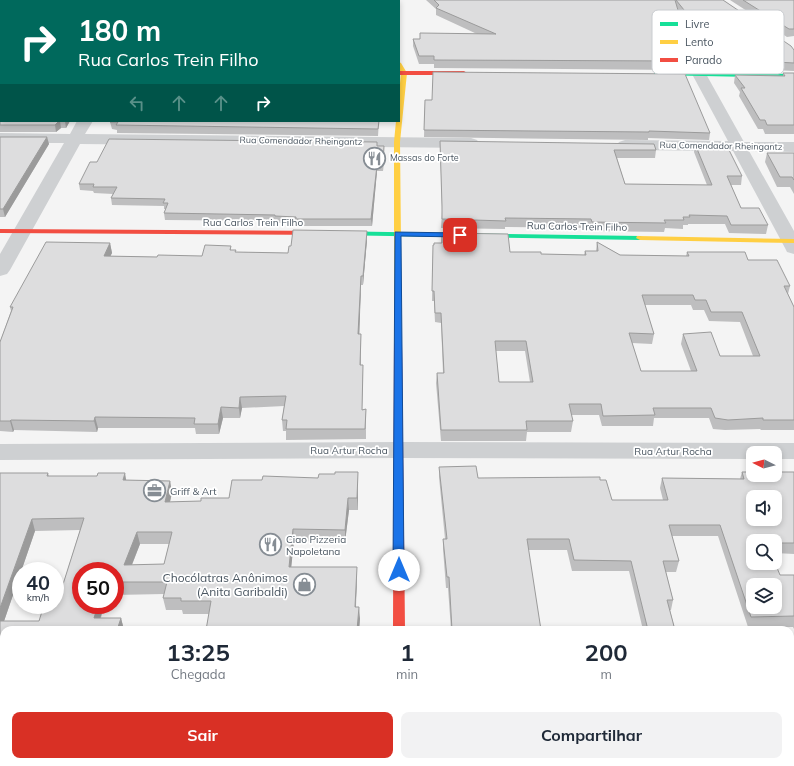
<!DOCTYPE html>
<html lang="pt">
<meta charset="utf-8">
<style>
body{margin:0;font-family:Mulish,sans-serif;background:#f2f2f3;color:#1f2937;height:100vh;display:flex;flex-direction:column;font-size:15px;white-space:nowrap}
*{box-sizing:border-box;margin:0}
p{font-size:13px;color:#747a83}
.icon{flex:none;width:22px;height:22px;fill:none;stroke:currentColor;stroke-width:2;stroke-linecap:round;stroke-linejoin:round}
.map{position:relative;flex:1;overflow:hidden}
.panel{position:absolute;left:0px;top:626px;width:794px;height:140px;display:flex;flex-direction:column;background:#fff;border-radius:12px 12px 0 0;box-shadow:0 2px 6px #0003}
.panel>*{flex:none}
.banner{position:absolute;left:0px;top:0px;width:400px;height:122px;box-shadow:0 2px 6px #0003;background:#00695c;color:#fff;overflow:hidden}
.needle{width:26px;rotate:276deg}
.tools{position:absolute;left:746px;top:446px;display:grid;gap:8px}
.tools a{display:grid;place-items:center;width:36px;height:36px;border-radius:8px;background:#fff;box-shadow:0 2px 6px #0003;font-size:20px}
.speed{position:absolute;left:12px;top:562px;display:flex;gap:8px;font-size:20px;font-weight:700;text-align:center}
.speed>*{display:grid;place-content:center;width:52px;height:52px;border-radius:50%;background:#fff;box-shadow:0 2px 6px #0003;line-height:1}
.speed small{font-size:10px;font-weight:400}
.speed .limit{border:6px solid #d22;background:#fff;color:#111}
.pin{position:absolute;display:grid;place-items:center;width:34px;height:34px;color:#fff;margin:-17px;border-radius:8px;box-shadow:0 2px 6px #0006}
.me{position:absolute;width:44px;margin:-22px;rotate:0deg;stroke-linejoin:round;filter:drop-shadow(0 0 3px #0008)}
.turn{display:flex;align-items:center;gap:14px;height:84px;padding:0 12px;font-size:18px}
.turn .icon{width:52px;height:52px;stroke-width:2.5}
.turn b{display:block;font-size:28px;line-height:34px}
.lanes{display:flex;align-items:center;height:38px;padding:0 12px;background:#0003;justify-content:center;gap:20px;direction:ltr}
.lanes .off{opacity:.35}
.eta{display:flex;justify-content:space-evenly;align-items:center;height:68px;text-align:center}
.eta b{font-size:24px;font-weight:700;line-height:28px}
.cta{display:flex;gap:8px;margin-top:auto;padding:8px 12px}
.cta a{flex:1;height:46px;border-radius:8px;background:#d93025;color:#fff;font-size:16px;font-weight:700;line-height:46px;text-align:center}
.cta a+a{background:#f2f2f3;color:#1f2937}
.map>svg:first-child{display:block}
</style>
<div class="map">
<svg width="794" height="766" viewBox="0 0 794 766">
<rect width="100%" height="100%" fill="#f4f4f4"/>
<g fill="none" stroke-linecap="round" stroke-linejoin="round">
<path fill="#ced0d2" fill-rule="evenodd" d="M 699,70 L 704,71 L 706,74 L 744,142 L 794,142 L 794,152 L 749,151 L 794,231 L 794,254 L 787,252 L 785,248 L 733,151 L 625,150 L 619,148 L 617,145 L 619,142 L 625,140 L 728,141 L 692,74 L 694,71 Z
M 77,121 L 93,121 L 85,134 L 471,138 L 477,140 L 479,143 L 477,146 L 471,148 L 80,144 L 10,270 L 7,274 L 0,276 L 0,254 L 64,143 L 0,143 L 0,133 L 70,134 Z
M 398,442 L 794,443 L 794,459 L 775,459 L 775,453 L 753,453 L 753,459 L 398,458 L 0,460 L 0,444 Z"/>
<path fill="#16e098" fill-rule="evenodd" d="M 656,72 L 794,74 L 794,78 L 654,75 L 654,73 Z
M 327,231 L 640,236 L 644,238 L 640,240 L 330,235 L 326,233 Z"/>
<path fill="#ffcf43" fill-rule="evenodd" d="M 399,62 L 401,63 L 407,73 L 400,142 L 402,344 L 398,347 L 394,344 L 394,142 L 396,121 L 399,121 L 399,93 L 401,73 L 399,69 Z
M 637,236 L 794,239 L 794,243 L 640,240 L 636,238 Z
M 393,762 L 407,762 L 407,766 L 393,766 Z"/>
<path fill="#f24e42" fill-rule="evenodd" d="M 358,0 L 362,0 L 362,1 L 358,1 Z
M 399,71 L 464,71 L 467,73 L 464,75 L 399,75 Z
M 0,229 L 330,231 L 334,233 L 330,235 L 0,233 Z
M 398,341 L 402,344 L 405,630 L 393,630 L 394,344 Z"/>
</g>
<path fill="#bebebf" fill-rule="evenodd" d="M 426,0 L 723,0 L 794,50 L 794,71 L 773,70 L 759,50 L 707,49 L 679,12 L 687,41 L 686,45 L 693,58 L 692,66 L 680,66 L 679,70 L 434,68 L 434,64 L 419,64 L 413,46 L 413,39 L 420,39 L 477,34 L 436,15 L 436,9 Z
M 730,0 L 794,0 L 794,36 L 787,37 Z
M 0,30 L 1,30 L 1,121 L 70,121 L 66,128 L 61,128 L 56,132 L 0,132 L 0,67 L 1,64 L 0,64 Z
M 783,73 L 794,73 L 794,134 L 765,134 L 763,129 L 758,129 L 739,96 L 740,92 L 734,83 L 735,75 L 783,76 Z
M 425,100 L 710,133 L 709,140 L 648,138 L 648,140 L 424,137 Z
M 111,121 L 379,121 L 378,136 L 117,133 L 117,130 L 112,129 L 110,122 Z
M 0,137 L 47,137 L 49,144 L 5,217 L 0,217 Z
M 440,141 L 656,150 L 655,158 L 617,158 L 625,184 L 707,185 L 694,152 L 695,144 L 717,147 L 742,176 L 741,185 L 731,185 L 741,208 L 768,225 L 766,234 L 729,233 L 725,224 L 688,224 L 688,225 L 683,225 L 683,229 L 665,228 L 664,232 L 591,231 L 590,228 L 505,227 L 505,229 L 441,228 L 442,211 Z
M 377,146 L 384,146 L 384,152 L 383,171 L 377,171 L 372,226 L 296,226 L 296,223 L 276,223 L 275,221 L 165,220 L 164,213 L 166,209 L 164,209 L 164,206 L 112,205 L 111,198 L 113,194 L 94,193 L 93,191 L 80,190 L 79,184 L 97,162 Z
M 767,153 L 794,153 L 794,194 L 790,187 L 777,187 L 765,162 Z
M 442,233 L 510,252 L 541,254 L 584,255 L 585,251 L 596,251 L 597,242 L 620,255 L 686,256 L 687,252 L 748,260 L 790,286 L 788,294 L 794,307 L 794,430 L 761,430 L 760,429 L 725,430 L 713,429 L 709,418 L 654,418 L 653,426 L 602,426 L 599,415 L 571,415 L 573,421 L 571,432 L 527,432 L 526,441 L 441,441 L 436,383 L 437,373 L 443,373 L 441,323 L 435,322 L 434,301 L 432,301 L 433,245 L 441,243 ZM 645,305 L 691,305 L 693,310 L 704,310 L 709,321 L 740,322 L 753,356 L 720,356 L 683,334 L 681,344 L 691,371 L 641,371 L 632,343 L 652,344 L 654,334 ZM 496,351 L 525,351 L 530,382 L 499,382 Z
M 367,240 L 363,285 L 361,285 L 359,334 L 361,334 L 361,365 L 363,375 L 362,410 L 366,409 L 366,439 L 286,440 L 286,431 L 283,431 L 282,420 L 284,406 L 242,408 L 240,418 L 223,418 L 219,434 L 196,434 L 195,428 L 98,428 L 97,432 L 14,430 L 13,432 L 0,431 L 0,342 L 11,311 L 10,307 L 110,243 L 112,253 L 110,256 L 157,257 L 202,256 L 231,246 L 231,250 L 236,252 L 288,253 Z
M 751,461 L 753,461 L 753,475 L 780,472 L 794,472 L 794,554 L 775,553 L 775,541 L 753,541 L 780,575 L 794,575 L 794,629 L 793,627 L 748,627 L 718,536 L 672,536 L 679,561 L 676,572 L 666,572 L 673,600 L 671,610 L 670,610 L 675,630 L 643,630 L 629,571 L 572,571 L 567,550 L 528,550 L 541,630 L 562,630 L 451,630 L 448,588 L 446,588 L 443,549 L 443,539 L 445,539 L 439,477 L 439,467 L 478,478 L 600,480 L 612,500 L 663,500 L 660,488 L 662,478 L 740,479 L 742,472 L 749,472 L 748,471 Z
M 0,473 L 48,473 L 49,476 L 126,480 L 170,481 L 172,493 L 170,502 L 201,501 L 358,484 L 358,510 L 349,510 L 345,542 L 294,541 L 291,567 L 357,579 L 356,607 L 360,619 L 359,630 L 206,630 L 209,614 L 183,614 L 182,610 L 166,610 L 163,598 L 164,594 L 115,595 L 115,571 L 81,605 L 104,605 L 101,618 L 121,618 L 124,630 L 4,630 L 1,689 L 2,692 L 0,698 ZM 80,530 L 59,597 L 39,621 L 4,621 L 35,531 ZM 140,544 L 169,544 L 164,564 L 132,565 Z
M 655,762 L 711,762 L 712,766 L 656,766 Z
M 754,762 L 790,762 L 794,766 L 755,766 Z"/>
<path fill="#9b9b9b" d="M 3,0 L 35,0 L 36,1 L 3,1 Z
M 59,121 L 60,121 L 61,128 L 56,132 L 55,125 Z
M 65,121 L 70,121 L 66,128 Z
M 47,137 L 49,144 L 5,217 L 3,209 Z
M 384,146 L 384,152 L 383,171 L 383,165 Z
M 377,165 L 377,171 L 372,226 L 371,219 Z
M 367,231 L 367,240 L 363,285 L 363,276 Z
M 110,243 L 112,253 L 106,265 L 104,256 Z
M 361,276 L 361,285 L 359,344 L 358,334 Z
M 361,334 L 361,344 L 360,375 L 360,365 Z
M 240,397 L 242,408 L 240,418 L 239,408 Z
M 221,407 L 223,418 L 219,434 L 218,424 Z
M 95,417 L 98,428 L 97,432 L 94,421 Z
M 11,420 L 14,430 L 13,432 L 10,421 Z
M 358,472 L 358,510 L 357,498 Z
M 125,473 L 127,485 L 123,480 Z
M 170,481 L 172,493 L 167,514 L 165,502 Z
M 348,498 L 349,510 L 345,542 L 345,530 Z
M 32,519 L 35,531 L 0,633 L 0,608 Z
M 293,529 L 294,541 L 290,579 L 289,567 Z
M 137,532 L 140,544 L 127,577 L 124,565 Z
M 357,567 L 357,579 L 355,619 L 355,607 Z
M 98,605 L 104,605 L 97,630 L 94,618 Z
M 359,607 L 360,619 L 359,630 L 357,630 Z
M 121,618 L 124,630 L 117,630 Z
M 4,657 L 4,682 L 1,689 L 2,692 L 0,698 L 0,668 Z
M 58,762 L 66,762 L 65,766 L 57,766 Z"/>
<path fill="#ddddde" stroke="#9b9b9b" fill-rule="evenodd" d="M 96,0 L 166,0 L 166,1 L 96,1 Z
M 265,0 L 346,0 L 347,1 L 255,1 Z
M 434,0 L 675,0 L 687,41 L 685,40 L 686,43 L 693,58 L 679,57 L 680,61 L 434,60 L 434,56 L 419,56 L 413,39 L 420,39 L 420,33 L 496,34 L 436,8 L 439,5 Z
M 676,0 L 723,0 L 791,46 L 794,50 L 794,63 L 775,62 L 761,42 L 709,41 Z
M 743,0 L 794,0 L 794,29 L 789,29 Z
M 0,30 L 1,30 L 1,121 L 59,121 L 55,125 L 0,125 L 0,67 L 1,58 L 0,58 Z
M 433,72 L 685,74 L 710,133 L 649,131 L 649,132 L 424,130 L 425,100 L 432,100 Z
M 783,73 L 794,73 L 794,125 L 767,125 L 765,120 L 760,120 L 741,88 L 745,88 L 735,75 L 785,76 Z
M 111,121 L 379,121 L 378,129 L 116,125 L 118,122 L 110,122 Z
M 0,137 L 47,137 L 3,209 L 0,209 Z
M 109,139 L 377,142 L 377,146 L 384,146 L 383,165 L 377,165 L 371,219 L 296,219 L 296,217 L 275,216 L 275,215 L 164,213 L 168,203 L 163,203 L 165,199 L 111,198 L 117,187 L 93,187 L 94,184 L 79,184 L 90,162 L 97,162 Z
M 440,141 L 654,144 L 656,150 L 614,150 L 625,184 L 712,185 L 695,144 L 716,144 L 717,147 L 728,148 L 742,176 L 727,176 L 741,208 L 759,208 L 768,225 L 731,225 L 727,216 L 689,215 L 690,217 L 683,217 L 684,220 L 664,220 L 666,223 L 592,222 L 591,219 L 505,218 L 506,221 L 442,219 L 442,206 Z
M 767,153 L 794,153 L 794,180 L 792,177 L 780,177 Z
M 293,230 L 367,231 L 363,276 L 361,276 L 358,334 L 361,334 L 360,365 L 363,365 L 362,410 L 366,409 L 365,429 L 286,429 L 287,420 L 282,420 L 286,396 L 240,397 L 239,408 L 221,407 L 218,424 L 194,424 L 195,418 L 95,417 L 94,421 L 11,420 L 10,421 L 0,421 L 0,342 L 13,307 L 10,307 L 46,242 L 110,243 L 104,256 L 157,257 L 158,255 L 202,256 L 205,245 L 231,246 L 230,250 L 236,250 L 235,252 L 288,253 L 289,246 L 291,246 Z
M 442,233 L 508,234 L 510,252 L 541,252 L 541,254 L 586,255 L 585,251 L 598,251 L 597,242 L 620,255 L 689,256 L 687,252 L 745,252 L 748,260 L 777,260 L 790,286 L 784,286 L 794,307 L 794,420 L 763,420 L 763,418 L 728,420 L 715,418 L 711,408 L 653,408 L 655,415 L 603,416 L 601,404 L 569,404 L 573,421 L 526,421 L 527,430 L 441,430 L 437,373 L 444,373 L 441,313 L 435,313 L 434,291 L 432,291 L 433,245 L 434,245 L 434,243 L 442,243 ZM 642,295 L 693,295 L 695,300 L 706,300 L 711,312 L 742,312 L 760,356 L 720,356 L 711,332 L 683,334 L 697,371 L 641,371 L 629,333 L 654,334 ZM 495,341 L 526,341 L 533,382 L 499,382 Z
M 775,462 L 780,472 L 794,472 L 794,543 L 775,543 L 775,541 L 753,541 L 753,563 L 775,563 L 780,575 L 794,575 L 794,616 L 751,617 L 720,525 L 669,525 L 679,561 L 663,561 L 673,600 L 667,600 L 675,630 L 648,630 L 631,561 L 574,560 L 569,539 L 527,539 L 541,630 L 562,629 L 562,630 L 452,630 L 449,577 L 447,577 L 443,539 L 447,539 L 439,467 L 476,466 L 478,478 L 600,477 L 600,480 L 606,480 L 612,500 L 668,500 L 662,478 L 744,479 L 742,472 L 753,472 L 753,475 L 775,475 ZM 753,497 L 775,497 L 775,519 L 753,519 ZM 753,585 L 775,585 L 775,607 L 753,607 Z
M 335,472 L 358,472 L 357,498 L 348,498 L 345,530 L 293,529 L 289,567 L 357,567 L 355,607 L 359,607 L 357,630 L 206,630 L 211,601 L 181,601 L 181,598 L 163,598 L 167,582 L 115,582 L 115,571 L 81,571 L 81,605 L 98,605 L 94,618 L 121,618 L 117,630 L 4,630 L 4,657 L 0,668 L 0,621 L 39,621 L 44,605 L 55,605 L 55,597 L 59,597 L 84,518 L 32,519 L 0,608 L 0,473 L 48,473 L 47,476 L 97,476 L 98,473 L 125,473 L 123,480 L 170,481 L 165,502 L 201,501 L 201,498 L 229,498 L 232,480 L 262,480 L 263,476 L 318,478 L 319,474 L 335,474 ZM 137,532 L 172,532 L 164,564 L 124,565 Z
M 790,704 L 791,704 L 794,712 L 794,766 L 763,766 L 762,762 L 790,762 Z
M 0,712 L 4,712 L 4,762 L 58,762 L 57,766 L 0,766 Z
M 109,762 L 350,762 L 350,766 L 108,766 Z
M 660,762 L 711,762 L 712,766 L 661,766 Z"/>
<path fill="#1a73e8" stroke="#114b97" d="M 395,232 L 460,233 L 464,235 L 460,237 L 401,236 L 404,570 L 403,573 L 399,574 L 395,573 L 393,570 Z"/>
<defs>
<symbol id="restaurant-ring" viewBox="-11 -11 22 22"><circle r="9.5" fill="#fff" stroke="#868d94" stroke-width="1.5"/><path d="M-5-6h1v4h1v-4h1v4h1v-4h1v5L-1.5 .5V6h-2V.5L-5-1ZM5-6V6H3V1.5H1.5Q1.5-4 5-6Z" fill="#868d94"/></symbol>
<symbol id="office-ring" viewBox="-11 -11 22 22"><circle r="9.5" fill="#fff" stroke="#868d94" stroke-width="1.5"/><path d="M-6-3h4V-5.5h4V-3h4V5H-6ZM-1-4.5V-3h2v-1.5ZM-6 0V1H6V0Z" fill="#868d94"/></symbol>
<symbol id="shop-ring" viewBox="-11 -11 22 22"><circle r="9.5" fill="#fff" stroke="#868d94" stroke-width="1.5"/><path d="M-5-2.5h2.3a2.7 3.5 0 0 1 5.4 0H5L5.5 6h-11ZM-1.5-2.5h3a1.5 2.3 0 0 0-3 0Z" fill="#868d94"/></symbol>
</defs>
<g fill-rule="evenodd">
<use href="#restaurant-ring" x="362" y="146" width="25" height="25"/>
<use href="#office-ring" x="142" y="478" width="25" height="25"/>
<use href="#restaurant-ring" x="258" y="532" width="25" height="25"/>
<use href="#shop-ring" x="292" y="572" width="25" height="25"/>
</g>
<g text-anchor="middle" stroke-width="3.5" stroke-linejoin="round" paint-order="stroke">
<g font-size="9" fill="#4a5661" stroke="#fff">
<text transform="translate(301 141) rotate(1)" y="3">Rua Comendador Rheingantz</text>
<text transform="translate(721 146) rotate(1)" y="3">Rua Comendador Rheingantz</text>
</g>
<g font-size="9" fill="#4a5661" stroke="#fff" text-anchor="start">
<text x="390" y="161">Massas do Forte</text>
</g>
<g font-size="10" fill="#4a5661" stroke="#fff">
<text x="253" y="226">Rua Carlos Trein Filho</text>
<text transform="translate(577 226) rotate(1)" y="4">Rua Carlos Trein Filho</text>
<text x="349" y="454">Rua Artur Rocha</text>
<text x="673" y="455">Rua Artur Rocha</text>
</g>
<g font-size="10" fill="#4a5661" stroke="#fff" text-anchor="start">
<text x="170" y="495">Griff &amp; Art</text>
<text x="286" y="543">Ciao Pizzeria<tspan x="286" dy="12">Napoletana</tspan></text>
</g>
<g font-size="12" fill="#4a5661" stroke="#fff" text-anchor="end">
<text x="288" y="582">Chocólatras Anônimos<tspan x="288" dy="14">(Anita Garibaldi)</tspan></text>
</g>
</g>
<rect x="652" y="10" width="132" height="64" rx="6" fill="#fff" stroke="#c9ccd0" stroke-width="1"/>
<rect x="660" y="22" width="18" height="4" fill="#16e098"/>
<rect x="660" y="40" width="18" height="4" fill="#ffcf43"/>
<rect x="660" y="58" width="18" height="4" fill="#f24e42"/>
<g font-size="11" fill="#4a5661">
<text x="685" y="28">Livre</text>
<text x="685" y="46">Lento</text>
<text x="685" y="64">Parado</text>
</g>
</svg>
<div class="tools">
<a><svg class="needle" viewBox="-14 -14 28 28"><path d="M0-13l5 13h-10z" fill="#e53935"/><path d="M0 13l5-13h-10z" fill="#747a83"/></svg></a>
<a><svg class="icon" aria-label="sound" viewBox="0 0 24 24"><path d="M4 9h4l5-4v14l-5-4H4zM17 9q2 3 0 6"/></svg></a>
<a><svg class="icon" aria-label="search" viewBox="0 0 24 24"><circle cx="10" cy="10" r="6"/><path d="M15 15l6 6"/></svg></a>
<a><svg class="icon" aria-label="layers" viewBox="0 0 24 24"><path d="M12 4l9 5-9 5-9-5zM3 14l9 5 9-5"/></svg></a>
</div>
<div class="speed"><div>40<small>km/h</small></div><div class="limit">50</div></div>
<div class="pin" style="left:460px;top:235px;background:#d93025"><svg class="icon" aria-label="arrive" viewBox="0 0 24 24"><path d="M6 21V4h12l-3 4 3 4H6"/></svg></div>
<svg class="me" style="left:399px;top:570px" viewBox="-20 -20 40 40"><circle r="19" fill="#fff"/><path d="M0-13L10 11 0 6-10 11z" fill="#1a73e8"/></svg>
<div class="banner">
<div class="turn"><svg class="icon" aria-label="right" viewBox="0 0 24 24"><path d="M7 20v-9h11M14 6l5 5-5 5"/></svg><div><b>180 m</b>Rua Carlos Trein Filho</div></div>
<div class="lanes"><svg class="icon off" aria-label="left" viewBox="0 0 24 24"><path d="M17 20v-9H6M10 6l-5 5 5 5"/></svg><svg class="icon off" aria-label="ahead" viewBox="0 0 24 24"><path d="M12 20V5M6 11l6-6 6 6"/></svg><svg class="icon off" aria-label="ahead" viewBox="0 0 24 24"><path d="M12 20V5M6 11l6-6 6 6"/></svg><svg class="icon" aria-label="right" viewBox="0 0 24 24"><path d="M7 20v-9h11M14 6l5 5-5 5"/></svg></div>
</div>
<section class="panel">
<div class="eta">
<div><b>13:25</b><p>Chegada</p></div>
<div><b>1</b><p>min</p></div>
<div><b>200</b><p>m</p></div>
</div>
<div class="cta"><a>Sair</a><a>Compartilhar</a></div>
</section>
</div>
